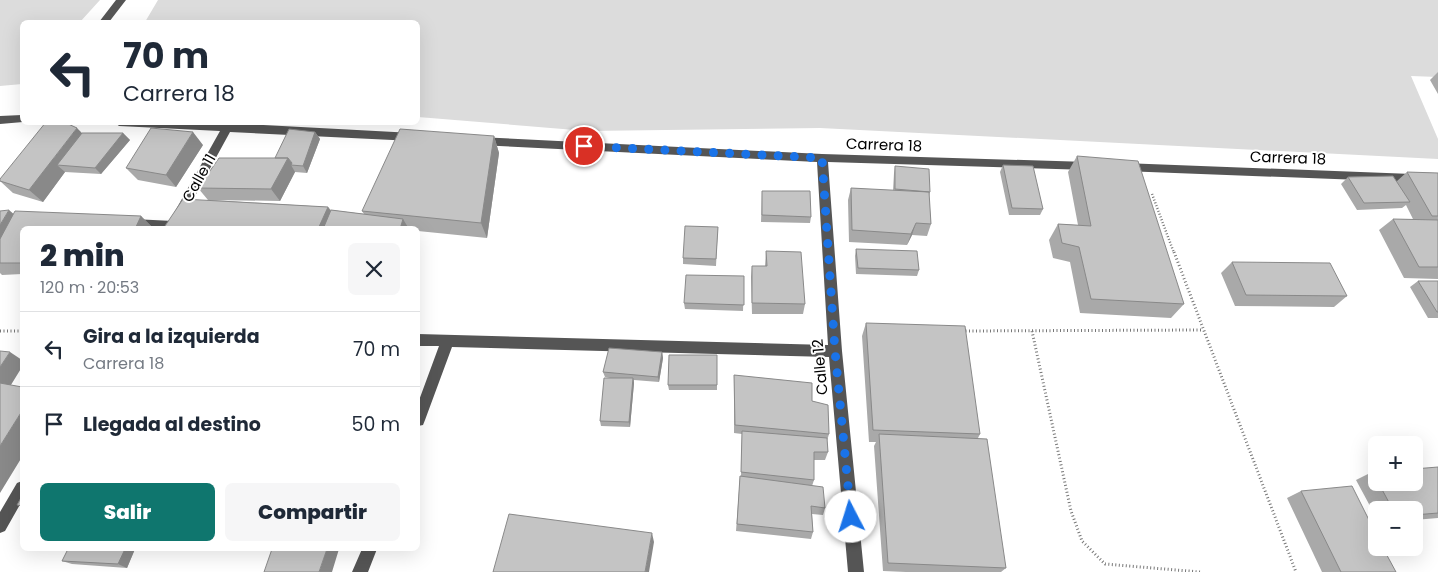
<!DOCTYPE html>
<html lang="es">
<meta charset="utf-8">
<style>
body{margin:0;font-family:Poppins,sans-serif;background:#f6f6f7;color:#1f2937;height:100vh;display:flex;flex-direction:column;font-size:19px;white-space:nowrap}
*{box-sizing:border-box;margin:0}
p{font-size:16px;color:#747a83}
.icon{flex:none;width:28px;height:28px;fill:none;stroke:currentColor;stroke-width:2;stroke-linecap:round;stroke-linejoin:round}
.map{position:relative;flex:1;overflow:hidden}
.panel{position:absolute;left:20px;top:226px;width:400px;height:325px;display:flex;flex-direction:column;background:#fff;border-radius:8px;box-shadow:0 5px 20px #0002}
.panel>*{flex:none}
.hud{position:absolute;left:20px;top:20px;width:400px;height:105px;border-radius:8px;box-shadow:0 5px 20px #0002;background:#fff;color:#1f2937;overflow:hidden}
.buttons{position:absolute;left:1368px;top:436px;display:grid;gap:10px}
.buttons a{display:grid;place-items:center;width:55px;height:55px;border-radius:8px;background:#fff;box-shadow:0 5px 20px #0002;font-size:25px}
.pin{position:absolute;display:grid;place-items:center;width:42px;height:42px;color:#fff;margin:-21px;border:2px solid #fff;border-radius:50%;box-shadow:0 1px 5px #0007}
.me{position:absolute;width:55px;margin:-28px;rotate:355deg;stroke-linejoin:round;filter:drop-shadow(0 0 4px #0008)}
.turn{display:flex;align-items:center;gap:18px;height:105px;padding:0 20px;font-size:22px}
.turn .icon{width:65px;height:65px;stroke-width:2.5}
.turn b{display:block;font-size:35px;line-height:42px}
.round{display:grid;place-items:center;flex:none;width:52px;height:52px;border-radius:8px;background:#f6f6f7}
.overview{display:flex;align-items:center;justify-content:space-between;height:85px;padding:0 20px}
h1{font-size:30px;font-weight:800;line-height:38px}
.primary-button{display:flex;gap:10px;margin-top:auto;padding:10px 20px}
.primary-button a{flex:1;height:58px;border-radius:8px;background:#0f766e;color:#fff;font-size:20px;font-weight:800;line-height:58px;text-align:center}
.primary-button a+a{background:#f6f6f7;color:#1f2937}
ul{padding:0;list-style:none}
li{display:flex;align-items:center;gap:15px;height:75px;padding:0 20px;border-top:1px solid #e0e1e3}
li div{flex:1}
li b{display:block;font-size:19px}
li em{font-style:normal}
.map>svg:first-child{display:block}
</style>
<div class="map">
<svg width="1438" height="572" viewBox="0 0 1438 572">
<rect width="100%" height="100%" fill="#fff"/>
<path fill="#dcdcdc" d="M 0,0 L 100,0 L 80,22 L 22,22 L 22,84 L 0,86 Z
M 158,0 L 1438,0 L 1438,77 L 1411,76 L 1438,139 L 1438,159 L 820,128 L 587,131 L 418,117 L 418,22 L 145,22 Z"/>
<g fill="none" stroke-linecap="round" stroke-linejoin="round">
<path stroke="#777" stroke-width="2.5" stroke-dasharray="1 2" stroke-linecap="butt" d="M 1152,194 L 1174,253"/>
<path stroke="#777" stroke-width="3" stroke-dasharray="1 2.5" stroke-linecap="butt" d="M 1174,252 L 1296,572
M 0,331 L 22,331
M 962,331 L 1203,330
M 1032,331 L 1071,511 L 1082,541 L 1105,564 L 1200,572"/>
<path fill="#555" fill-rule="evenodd" d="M 116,0 L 126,0 L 109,22 L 99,22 Z
M 22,115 L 23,122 L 0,124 L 0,116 Z
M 114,122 L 207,122 L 413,133 L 418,137 L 413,141 L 230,132 L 184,216 L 176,216 L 174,213 L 220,131 L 119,126 Z
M 478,137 L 822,154 L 1088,162 L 1094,166 L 1088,170 L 828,162 L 842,351 L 864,572 L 848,572 L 829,357 L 452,347 L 425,420 L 423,425 L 418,426 L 418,403 L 439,346 L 418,346 L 418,334 L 828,345 L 817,162 L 478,145 L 472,141 Z
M 1123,163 L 1438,175 L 1438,183 L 1123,171 L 1117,167 Z
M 133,219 L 173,221 L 177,223 L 179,226 L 178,229 L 133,229 L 129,227 L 127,224 L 129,221 Z
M 22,481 L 22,501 L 5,531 L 0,533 L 0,512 L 17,483 Z
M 362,549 L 377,549 L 368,572 L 352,572 Z"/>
</g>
<path fill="#a9a9a9" d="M 1438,72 L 1438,94 L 1430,80 Z
M 315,132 L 320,139 L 307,173 L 295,172 L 280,201 L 211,200 L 328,207 L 331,210 L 364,214 L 362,211 L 494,136 L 499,153 L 487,238 L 418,231 L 418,229 L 163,229 L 208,200 L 198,188 L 275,158 Z
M 123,133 L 130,140 L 101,174 L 65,172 L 43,202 L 13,193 L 0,181 L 0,179 Z
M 203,145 L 176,187 L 138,180 L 126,168 Z
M 1077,156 L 1184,304 L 1171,318 L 1080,313 L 1070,262 L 1053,258 L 1049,240 L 1058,224 L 1078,225 L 1068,172 Z
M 1003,165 L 1043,209 L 1040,215 L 1009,215 L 1000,172 Z
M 895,166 L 930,192 L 929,196 L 931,224 L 927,236 L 912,235 L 907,245 L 849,242 L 848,200 L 851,188 L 893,191 L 894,173 Z
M 1407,172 L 1438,173 L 1438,279 L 1404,278 L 1379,230 L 1393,219 L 1413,219 L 1406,205 L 1402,208 L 1357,210 L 1341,184 L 1348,177 L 1397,181 Z
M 762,191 L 811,217 L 810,223 L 761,222 Z
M 13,214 L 141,216 L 153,228 L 22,229 L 22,274 L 2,275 L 0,273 L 0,263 Z
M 718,227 L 716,266 L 683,264 L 683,258 Z
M 856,249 L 919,270 L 917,276 L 856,274 L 855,256 Z
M 766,251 L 805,304 L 803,314 L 752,314 L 751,277 L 752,266 L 765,266 Z
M 1232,262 L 1347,296 L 1334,307 L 1235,306 L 1221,273 Z
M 744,276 L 743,311 L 685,309 L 684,303 Z
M 1418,281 L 1438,281 L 1438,318 L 1428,318 L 1410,287 Z
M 866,323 L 980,434 L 978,438 L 1006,568 L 1001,572 L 906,572 L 883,571 L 874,446 L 876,442 L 869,442 L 862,336 Z
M 662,352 L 663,358 L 659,382 L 634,380 L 634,383 L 630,427 L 601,426 L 600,421 L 610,378 L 605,377 L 603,372 Z
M 717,355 L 717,390 L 669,390 L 668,385 Z
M 734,375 L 812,401 L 829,434 L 827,441 L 828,452 L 825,460 L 814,460 L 814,480 L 812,486 L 825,508 L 823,515 L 812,514 L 813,532 L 811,539 L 736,531 L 740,476 L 741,476 L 742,434 L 734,433 Z
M 1438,467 L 1438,518 L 1414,520 L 1414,510 L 1376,510 L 1376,517 L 1356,480 L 1372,472 L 1376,472 L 1376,482 L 1414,482 Z
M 1301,491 L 1396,572 L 1322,572 L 1287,498 Z
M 135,549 L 127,568 L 72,564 L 62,561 Z"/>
<path fill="#898989" d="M 77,128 L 89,140 L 57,165 L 65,172 L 43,202 L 29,190 Z
M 193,132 L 203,145 L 176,187 L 166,175 Z
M 315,132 L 320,139 L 307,173 L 303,166 Z
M 123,133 L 130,140 L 101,174 L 95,168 Z
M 494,136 L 499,153 L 487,238 L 481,223 Z
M 288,158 L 293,165 L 291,165 L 295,172 L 280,201 L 271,189 Z
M 328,207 L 338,222 L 336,229 L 318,229 Z
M 9,210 L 23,222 L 0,262 L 0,225 Z
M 141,216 L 153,228 L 152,229 L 135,229 Z
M 403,219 L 409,229 L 400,229 Z
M 916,223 L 912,235 L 907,245 L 911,234 Z
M 10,352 L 22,360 L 22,367 L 6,393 L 0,390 L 0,367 Z
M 662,352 L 663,358 L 659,382 L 658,377 Z
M 633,378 L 634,383 L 630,427 L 629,422 Z
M 22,411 L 22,457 L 0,493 L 0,446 Z
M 652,533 L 654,542 L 649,572 L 645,572 Z
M 125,549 L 135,549 L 127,568 L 118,564 Z
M 327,549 L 339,549 L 332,572 L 319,572 Z"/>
<path fill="#c4c4c4" stroke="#898989" d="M 46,122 L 64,122 L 77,128 L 29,190 L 0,181 L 0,179 Z
M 151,128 L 193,132 L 166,175 L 126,168 Z
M 289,129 L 315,132 L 303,166 L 291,165 L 292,163 L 288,158 L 275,158 Z
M 400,129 L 494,136 L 481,223 L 362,211 Z
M 82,133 L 123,133 L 95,168 L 57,165 Z
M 1077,156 L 1138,161 L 1184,304 L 1091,299 L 1079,247 L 1062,243 L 1058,224 L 1091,226 Z
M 219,158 L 288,158 L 271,189 L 198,188 Z
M 1003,165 L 1033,166 L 1043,209 L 1012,208 Z
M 895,166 L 929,169 L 930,192 L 895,189 Z
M 1407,172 L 1438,173 L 1438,216 L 1432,216 Z
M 1393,176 L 1410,202 L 1364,203 L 1348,177 Z
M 851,188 L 929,192 L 931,224 L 916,223 L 911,234 L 852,230 Z
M 762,191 L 810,191 L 811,217 L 762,215 Z
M 183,199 L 328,207 L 318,229 L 163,229 Z
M 9,210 L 0,225 L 0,211 Z
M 331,210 L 403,219 L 400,229 L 323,229 Z
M 15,211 L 141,216 L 135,229 L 22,229 L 22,263 L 0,263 L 0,239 Z
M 1393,219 L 1438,220 L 1438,267 L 1419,267 Z
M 685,226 L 718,227 L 716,259 L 683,258 Z
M 856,249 L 917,251 L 919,270 L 858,268 Z
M 766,251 L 801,252 L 805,304 L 752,303 L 752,266 L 767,266 Z
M 1232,262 L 1330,263 L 1347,296 L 1246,295 Z
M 686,275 L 744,276 L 744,305 L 684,303 Z
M 1418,281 L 1438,281 L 1438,312 L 1437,312 Z
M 866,323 L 965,326 L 980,434 L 873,430 Z
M 609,348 L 662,352 L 658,377 L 603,372 Z
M 0,351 L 10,352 L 0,367 Z
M 669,355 L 717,355 L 717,385 L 668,385 Z
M 734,375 L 812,383 L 812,401 L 828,405 L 829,434 L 735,425 Z
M 604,378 L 633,378 L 629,422 L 600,421 Z
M 0,383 L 22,387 L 22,411 L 0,446 Z
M 742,431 L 827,438 L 828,452 L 814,452 L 814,480 L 741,472 Z
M 879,434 L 987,439 L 1006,568 L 888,563 Z
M 1438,467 L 1438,513 L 1414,515 L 1414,510 L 1393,510 L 1378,482 L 1414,482 L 1414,469 Z
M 1372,472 L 1376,472 L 1376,480 Z
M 740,476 L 823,487 L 825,508 L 811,506 L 813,532 L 737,524 Z
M 1352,486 L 1376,534 L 1376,548 L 1383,548 L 1396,572 L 1341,572 L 1301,491 Z
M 22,496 L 22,506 L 17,505 Z
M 509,514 L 652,533 L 645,572 L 493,572 Z
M 68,549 L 125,549 L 118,564 L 62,561 Z
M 272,549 L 327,549 L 319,572 L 264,572 Z"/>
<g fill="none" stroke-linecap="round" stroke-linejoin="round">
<path stroke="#1a73e8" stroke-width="9" stroke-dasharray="0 16.2" d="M 584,146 L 822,158 L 835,351 L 851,517"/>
</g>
<g text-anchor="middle" stroke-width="4" stroke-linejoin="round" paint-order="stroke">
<g font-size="15" fill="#000" stroke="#fff">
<text transform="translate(884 145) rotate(2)" y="5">Carrera 18</text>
<text transform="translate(1288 158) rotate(2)" y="5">Carrera 18</text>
<text transform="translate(199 178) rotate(-61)" y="5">Calle 11</text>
<text transform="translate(820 367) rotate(-95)" y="5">Calle 12</text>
</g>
</g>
</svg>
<div class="buttons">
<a>+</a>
<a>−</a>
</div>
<div class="pin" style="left:584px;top:146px;background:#d93025"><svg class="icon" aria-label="arrive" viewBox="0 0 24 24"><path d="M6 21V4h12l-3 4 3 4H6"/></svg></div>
<svg class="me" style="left:851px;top:517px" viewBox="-20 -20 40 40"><circle r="19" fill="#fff"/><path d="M0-13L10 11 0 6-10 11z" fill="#1a73e8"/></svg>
<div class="hud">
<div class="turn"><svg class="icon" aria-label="left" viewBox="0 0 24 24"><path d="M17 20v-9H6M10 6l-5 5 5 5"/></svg><div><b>70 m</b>Carrera 18</div></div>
</div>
<section class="panel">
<div class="overview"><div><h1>2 min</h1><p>120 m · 20:53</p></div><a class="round"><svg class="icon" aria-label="close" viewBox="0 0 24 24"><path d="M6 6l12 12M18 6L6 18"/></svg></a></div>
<ul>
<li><svg class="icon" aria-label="left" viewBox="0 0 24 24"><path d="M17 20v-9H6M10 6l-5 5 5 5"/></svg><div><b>Gira a la izquierda</b><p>Carrera 18</p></div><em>70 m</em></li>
<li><svg class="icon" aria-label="arrive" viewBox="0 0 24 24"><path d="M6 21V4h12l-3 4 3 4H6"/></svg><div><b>Llegada al destino</b></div><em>50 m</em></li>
</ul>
<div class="primary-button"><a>Salir</a><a>Compartir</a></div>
</section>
</div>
